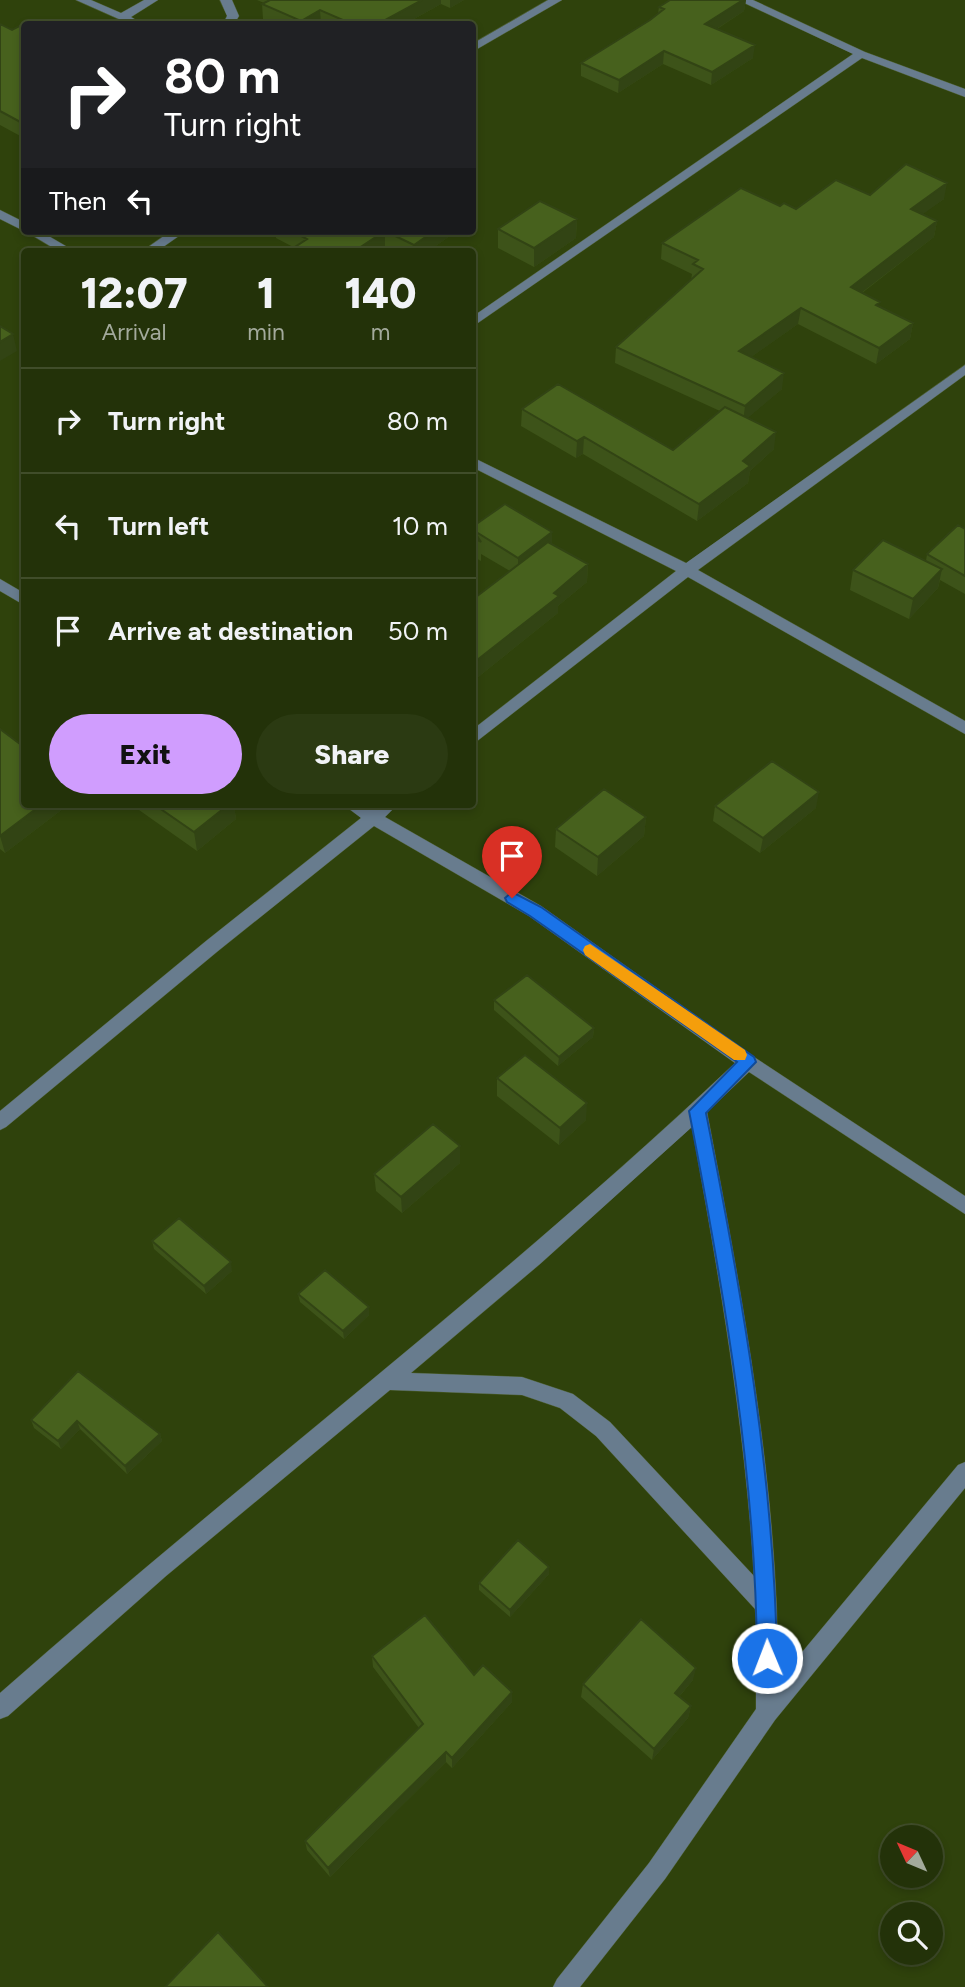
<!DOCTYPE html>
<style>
body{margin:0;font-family:Figtree,sans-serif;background:#2b3a12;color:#f1f3f6;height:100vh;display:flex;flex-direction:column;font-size:26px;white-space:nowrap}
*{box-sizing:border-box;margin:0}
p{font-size:23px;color:#a3aa9c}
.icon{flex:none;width:38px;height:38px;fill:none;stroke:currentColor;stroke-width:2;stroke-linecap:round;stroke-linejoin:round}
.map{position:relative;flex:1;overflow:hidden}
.details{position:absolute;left:21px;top:248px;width:455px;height:560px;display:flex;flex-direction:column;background:#233209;border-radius:7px;box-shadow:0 4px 10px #0003,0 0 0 2px #404d2a}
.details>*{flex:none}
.top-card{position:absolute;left:21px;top:21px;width:455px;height:214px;border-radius:7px;box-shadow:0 4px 10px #0003,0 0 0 2px #404d2a;background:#202124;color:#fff;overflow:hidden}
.needle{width:46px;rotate:314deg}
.controls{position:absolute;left:880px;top:1825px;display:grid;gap:14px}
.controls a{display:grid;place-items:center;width:63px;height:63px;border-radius:50%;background:#233209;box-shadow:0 4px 10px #0003,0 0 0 2px #404d2a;font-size:35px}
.pin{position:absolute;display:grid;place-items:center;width:60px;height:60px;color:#fff;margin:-72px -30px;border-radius:50% 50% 50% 0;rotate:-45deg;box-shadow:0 0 7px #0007}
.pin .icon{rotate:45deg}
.me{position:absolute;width:77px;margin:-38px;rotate:359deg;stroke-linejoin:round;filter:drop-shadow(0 0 5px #0008)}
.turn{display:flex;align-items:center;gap:24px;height:147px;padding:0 28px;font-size:32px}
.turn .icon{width:91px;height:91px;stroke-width:2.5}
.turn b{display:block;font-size:49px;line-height:60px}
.then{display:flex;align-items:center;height:66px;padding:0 28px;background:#0003;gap:14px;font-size:26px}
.eta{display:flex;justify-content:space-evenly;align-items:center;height:119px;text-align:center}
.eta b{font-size:42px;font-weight:800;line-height:49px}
.primary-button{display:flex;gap:14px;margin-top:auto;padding:14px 28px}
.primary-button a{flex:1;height:80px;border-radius:42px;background:#d09dfe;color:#111;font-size:28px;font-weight:800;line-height:80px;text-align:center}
.primary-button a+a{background:#2b3a12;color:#f1f3f6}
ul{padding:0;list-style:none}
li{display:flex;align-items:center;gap:21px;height:105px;padding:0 28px;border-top:2px solid #404d2a}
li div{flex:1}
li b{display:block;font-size:26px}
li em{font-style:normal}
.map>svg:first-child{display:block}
</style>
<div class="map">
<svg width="965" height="1987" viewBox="0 0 965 1987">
<rect width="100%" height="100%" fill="#2f420c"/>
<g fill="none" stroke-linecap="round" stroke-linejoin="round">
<defs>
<path id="minor" d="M 76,0 L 91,0 L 121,13 L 144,0 L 158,0 L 131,17 L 143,24 L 130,24 Z
M 220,0 L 232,0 L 239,16 L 234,24 L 223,24 L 227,16 Z
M 548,0 L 562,0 L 472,52 L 472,44 Z
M 738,0 L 753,0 L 865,52 L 965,89 L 965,97 L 862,58 L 472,327 L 472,317 L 853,54 Z
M 0,210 L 24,222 L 24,231 L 0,219 Z
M 25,231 L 40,231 L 76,252 L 60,252 Z
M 171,231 L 186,231 L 156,252 L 141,252 Z
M 965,365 L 965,375 L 698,570 L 965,721 L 965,734 L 688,577 L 472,745 L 472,730 L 676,571 L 472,467 L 472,457 L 686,563 Z
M 0,579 L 24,593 L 24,605 L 0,591 Z
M 344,805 L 365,805 L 373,809 L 378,805 L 397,805 L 385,817 L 541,906 L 754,1057 L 965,1196 L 965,1214 L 749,1072 L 707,1112 C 743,1300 779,1490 778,1681 L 958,1465 L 965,1462 L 965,1488 L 775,1720 L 665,1879 L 580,1987 L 553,1987 L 557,1979 L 649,1863 L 756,1709 L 756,1618 L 755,1609 L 596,1436 L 560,1408 L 522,1395 L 390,1390 L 166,1576 L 8,1716 L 0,1719 L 0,1693 C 242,1479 501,1285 735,1063 L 529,916 L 374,826 L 218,951 L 6,1127 L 0,1130 L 0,1111 L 206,941 L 361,818 ZM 692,1127 C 719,1276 745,1425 754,1576 L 610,1422 L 573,1394 L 522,1377 L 411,1373 L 540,1264 Z"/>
</defs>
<use href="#minor" stroke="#4b5d2c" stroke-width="1"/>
<use href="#minor" fill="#687c8e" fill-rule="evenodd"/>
</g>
<path fill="#3d5319" d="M 257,0 L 464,0 L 450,8 L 441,4 L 405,24 L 276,24 L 263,19 L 262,4 L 264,3 Z
M 670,0 L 746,0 L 744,11 L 717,29 L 753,58 L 711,85 L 663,64 L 618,93 L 581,76 L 581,63 L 650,20 L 658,13 L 659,7 Z
M 0,24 L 12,30 L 24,24 L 24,138 L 0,125 Z
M 870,195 L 944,199 L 922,214 L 937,221 L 934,237 L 862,293 L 879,306 L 913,323 L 910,339 L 876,364 L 798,324 L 751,357 L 782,389 L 747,418 L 774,449 L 750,471 L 748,483 L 697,521 L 583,454 L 576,458 L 521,426 L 522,409 L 673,450 L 720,411 L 615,363 L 616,347 L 691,280 L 692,274 L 661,259 L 662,243 L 780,206 L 796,209 Z
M 577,219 L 576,238 L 534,267 L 498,248 L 498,229 Z
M 276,231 L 457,231 L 427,252 L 395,252 L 385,247 L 378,252 L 295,252 L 295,248 L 276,238 Z
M 472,527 L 552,544 L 588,564 L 587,582 L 558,606 L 558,613 L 472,682 L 472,600 L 510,571 L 481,554 L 481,561 L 472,556 Z
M 965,529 L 965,594 L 940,580 L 938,588 L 909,619 L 850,590 L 853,570 L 926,561 L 927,554 Z
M 0,729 L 24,805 L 68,805 L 5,853 L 0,849 Z
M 138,805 L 234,805 L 236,819 L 197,851 L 139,810 Z
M 715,806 L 816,808 L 760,853 L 713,821 Z
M 646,817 L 644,836 L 597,876 L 555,847 L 556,829 Z
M 494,1000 L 594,1028 L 593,1037 L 558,1066 L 494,1010 Z
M 497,1078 L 586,1120 L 559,1145 L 497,1096 Z
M 460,1146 L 460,1163 L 402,1213 L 376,1191 L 374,1174 Z
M 152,1241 L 232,1271 L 206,1294 L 154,1249 Z
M 298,1294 L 369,1307 L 369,1315 L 344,1339 L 300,1302 Z
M 78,1371 L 160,1434 L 162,1441 L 127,1474 L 80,1429 L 61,1449 L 34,1428 L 31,1420 Z
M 549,1574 L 510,1617 L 479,1590 L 479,1583 Z
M 372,1656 L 474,1675 L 512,1692 L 512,1702 L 452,1768 L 446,1762 L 330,1877 L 307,1850 L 305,1841 L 419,1728 L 373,1667 Z
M 693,1680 L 679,1697 L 691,1706 L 688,1718 L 652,1760 L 581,1697 L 583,1684 Z"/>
<path fill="#324414" d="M 422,0 L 441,0 L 441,4 L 405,24 L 378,24 Z
M 450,0 L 464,0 L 450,8 Z
M 743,0 L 746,0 L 744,11 L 704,37 L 705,24 Z
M 320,10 L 321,24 L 301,24 L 301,21 Z
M 755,45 L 753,58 L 711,85 L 712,72 Z
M 664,51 L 663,64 L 618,93 L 619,80 Z
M 947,183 L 944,199 L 908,225 L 911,209 Z
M 577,219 L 576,238 L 534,267 L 534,248 Z
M 937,221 L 934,237 L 848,303 L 851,287 Z
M 385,231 L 385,247 L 378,252 L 353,252 Z
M 434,231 L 457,231 L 427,252 L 414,252 L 414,245 Z
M 801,308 L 798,324 L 737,367 L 739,351 Z
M 913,323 L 910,339 L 876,364 L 879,348 Z
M 13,334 L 17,351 L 0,361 L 0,342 Z
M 784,373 L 782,389 L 743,422 L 745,406 Z
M 776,432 L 774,449 L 750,471 L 748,483 L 697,521 L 699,504 L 743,461 Z
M 584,437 L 583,454 L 576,458 L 577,441 Z
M 552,532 L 552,551 L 518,576 L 518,558 Z
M 588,564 L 587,582 L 558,606 L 558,613 L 472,682 L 472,664 L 554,593 Z
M 942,569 L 938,588 L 909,619 L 913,599 Z
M 819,792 L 816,808 L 760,853 L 763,838 Z
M 41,805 L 68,805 L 5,853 L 0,836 Z
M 228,805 L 234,805 L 236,819 L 197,851 L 194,832 Z
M 646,817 L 644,836 L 597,876 L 598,857 Z
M 594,1028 L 593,1037 L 558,1066 L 559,1057 Z
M 587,1103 L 586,1120 L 559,1145 L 560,1128 Z
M 460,1146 L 460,1163 L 402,1213 L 401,1197 Z
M 231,1262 L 232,1271 L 206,1294 L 204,1286 Z
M 369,1307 L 369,1315 L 344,1339 L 343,1331 Z
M 77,1421 L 80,1429 L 61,1449 L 58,1441 Z
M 160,1434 L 162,1441 L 127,1474 L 125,1466 Z
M 549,1567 L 549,1574 L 510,1617 L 510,1610 Z
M 696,1668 L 693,1680 L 672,1705 L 675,1693 Z
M 512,1692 L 512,1702 L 452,1768 L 452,1758 Z
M 691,1706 L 688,1718 L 652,1760 L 654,1749 Z
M 446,1752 L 446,1762 L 330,1877 L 328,1868 Z"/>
<path fill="#47611d" stroke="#324414" stroke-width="2" d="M 270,0 L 422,0 L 378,24 L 352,24 L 320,10 L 301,21 L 262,4 Z
M 670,0 L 743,0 L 705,24 L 755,45 L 712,72 L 664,51 L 619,80 L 581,63 L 650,20 L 664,9 L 659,7 Z
M 29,21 L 36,24 L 24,24 L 24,124 L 0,111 L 0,24 L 12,30 Z
M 906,164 L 947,183 L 911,209 L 937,221 L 851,287 L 880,302 L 876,305 L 913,323 L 879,348 L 801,308 L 739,351 L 784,373 L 745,406 L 616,347 L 703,269 L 693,264 L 698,260 L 662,243 L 741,188 L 780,206 L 784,203 L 796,209 L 836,180 L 870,195 Z
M 540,201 L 577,219 L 534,248 L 498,229 Z
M 292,231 L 434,231 L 414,245 L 385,231 L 353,252 L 305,252 L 295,247 L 307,239 Z
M 0,326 L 13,334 L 0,342 Z
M 558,384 L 673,450 L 725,407 L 776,432 L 743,461 L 750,466 L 699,504 L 584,437 L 577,441 L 522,409 Z
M 505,504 L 552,532 L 518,558 L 473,530 L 481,542 L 472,537 L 472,527 Z
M 958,525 L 965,529 L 965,576 L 927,554 Z
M 883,540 L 942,569 L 913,599 L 853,570 Z
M 548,542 L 588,564 L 554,593 L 559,596 L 472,664 L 472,600 Z
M 0,729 L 24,747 L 24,805 L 41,805 L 0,836 Z
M 772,761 L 819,792 L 763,838 L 715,806 Z
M 604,789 L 646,817 L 598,857 L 556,829 Z
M 155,805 L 228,805 L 194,832 Z
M 527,975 L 594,1028 L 559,1057 L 494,1000 Z
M 525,1055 L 587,1103 L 560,1128 L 497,1078 Z
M 433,1124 L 460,1146 L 401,1197 L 374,1174 Z
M 179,1218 L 231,1262 L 204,1286 L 152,1241 Z
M 325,1270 L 369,1307 L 343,1331 L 298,1294 Z
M 78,1371 L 160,1434 L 125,1466 L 77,1421 L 58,1441 L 31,1420 Z
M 518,1540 L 549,1567 L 510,1610 L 479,1583 Z
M 425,1615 L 474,1675 L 483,1665 L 512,1692 L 452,1758 L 446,1752 L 328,1868 L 305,1841 L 423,1724 L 372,1656 Z
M 641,1619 L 696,1668 L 675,1693 L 691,1706 L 654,1749 L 583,1684 Z
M 218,1932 L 268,1987 L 165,1987 Z"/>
<path fill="#1a73e8" stroke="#114b97" stroke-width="2" d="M 512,892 L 541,907 L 754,1057 L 756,1062 L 706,1113 C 742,1293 774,1475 777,1658 L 774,1665 L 767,1668 L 760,1665 L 757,1658 C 756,1475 724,1291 689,1111 L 737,1062 L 530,916 L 507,902 L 505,898 Z"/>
<path fill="#f59e0b" d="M 590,944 L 745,1050 L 747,1055 L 745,1060 L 734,1060 L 585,955 L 583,950 L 585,946 Z"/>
</svg>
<div class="controls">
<a><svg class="needle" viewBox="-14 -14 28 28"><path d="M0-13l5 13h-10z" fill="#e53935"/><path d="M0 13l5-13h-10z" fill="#a3aa9c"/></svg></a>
<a><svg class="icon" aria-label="search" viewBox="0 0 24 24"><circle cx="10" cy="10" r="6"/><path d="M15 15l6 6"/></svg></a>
</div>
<div class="pin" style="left:512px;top:898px;background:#d93025"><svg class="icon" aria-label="arrive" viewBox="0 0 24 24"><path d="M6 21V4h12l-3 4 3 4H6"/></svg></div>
<svg class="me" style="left:767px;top:1658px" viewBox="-20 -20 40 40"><circle r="17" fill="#1a73e8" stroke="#fff" stroke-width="3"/><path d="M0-11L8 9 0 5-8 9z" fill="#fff"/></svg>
<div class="top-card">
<div class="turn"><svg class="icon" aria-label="right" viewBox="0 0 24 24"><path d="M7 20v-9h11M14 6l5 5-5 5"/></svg><div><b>80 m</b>Turn right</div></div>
<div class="then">Then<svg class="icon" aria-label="left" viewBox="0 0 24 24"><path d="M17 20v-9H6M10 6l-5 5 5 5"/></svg></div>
</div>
<section class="details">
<div class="eta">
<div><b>12:07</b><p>Arrival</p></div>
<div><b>1</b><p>min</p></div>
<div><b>140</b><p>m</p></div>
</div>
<ul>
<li><svg class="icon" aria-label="right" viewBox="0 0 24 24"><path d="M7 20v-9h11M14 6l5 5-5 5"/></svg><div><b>Turn right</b></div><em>80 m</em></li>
<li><svg class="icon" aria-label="left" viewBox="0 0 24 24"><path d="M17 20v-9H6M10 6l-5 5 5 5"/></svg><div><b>Turn left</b></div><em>10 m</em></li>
<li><svg class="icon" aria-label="arrive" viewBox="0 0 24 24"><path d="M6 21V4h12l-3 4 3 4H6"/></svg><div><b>Arrive at destination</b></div><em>50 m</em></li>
</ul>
<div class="primary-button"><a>Exit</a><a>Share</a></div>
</section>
</div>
